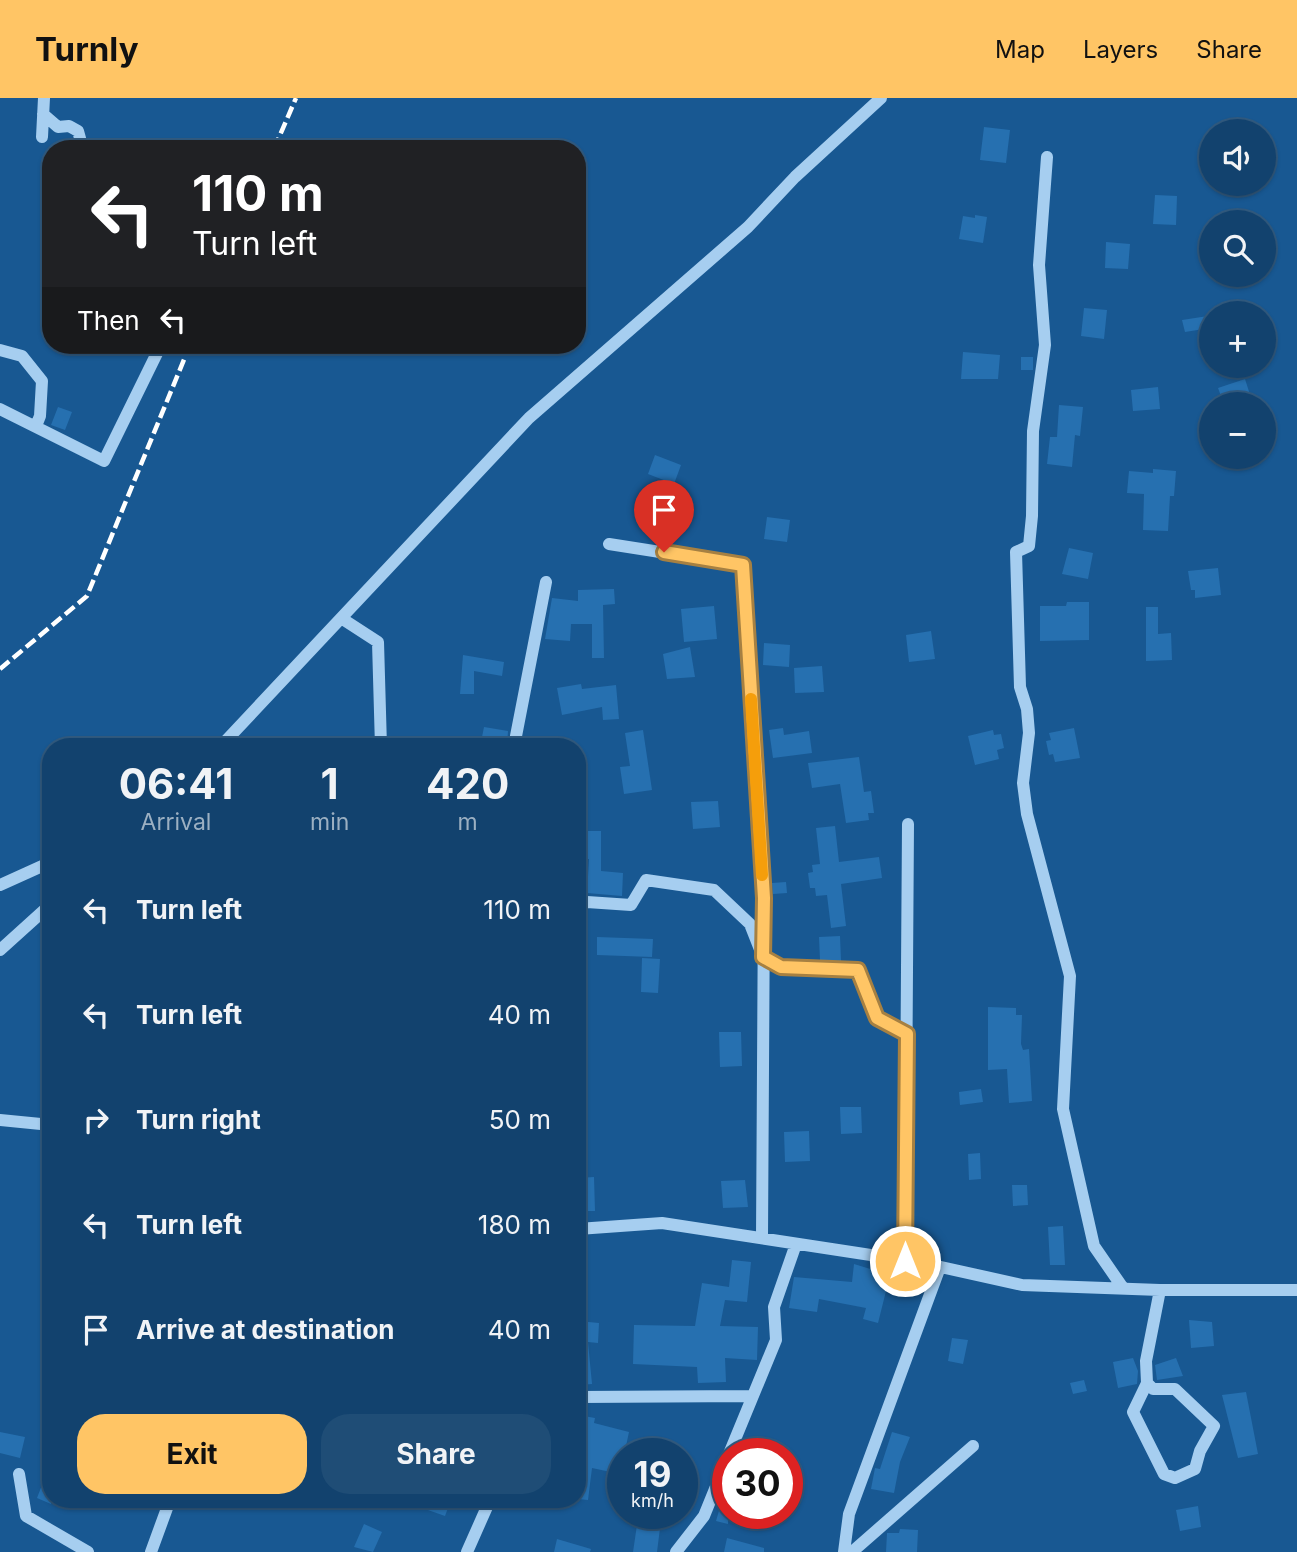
<!DOCTYPE html>
<meta charset="utf-8">
<style>
body{margin:0;font-family:Inter,sans-serif;background:#1f4d76;color:#f1f3f6;height:100vh;display:flex;flex-direction:column;font-size:26px;white-space:nowrap}
*{box-sizing:border-box;margin:0}
p{font-size:23px;color:#9cb0c2}
.icon{flex:none;width:38px;height:38px;fill:none;stroke:currentColor;stroke-width:2;stroke-linecap:round;stroke-linejoin:round}
.map{position:relative;flex:1;overflow:hidden}
.drawer{position:absolute;left:42px;top:640px;width:544px;height:770px;display:flex;flex-direction:column;background:#12426e;border-radius:28px;box-shadow:0 2px 5px #0004,0 0 0 2px #315b81}
.drawer>*{flex:none}
.top-card{position:absolute;left:42px;top:42px;width:544px;height:214px;border-radius:28px;box-shadow:0 2px 5px #0004,0 0 0 2px #315b81;background:#202124;color:#fff;overflow:hidden}
.controls{position:absolute;left:1199px;top:21px;display:grid;gap:14px}
.controls a{display:grid;place-items:center;width:77px;height:77px;border-radius:50%;background:#12426e;box-shadow:0 2px 5px #0004,0 0 0 2px #315b81;font-size:35px}
.speed{position:absolute;left:607px;top:1340px;display:flex;gap:14px;font-size:35px;font-weight:700;text-align:center}
.speed>*{display:grid;place-content:center;width:91px;height:91px;border-radius:50%;background:#12426e;box-shadow:0 2px 5px #0004,0 0 0 2px #315b81;line-height:1}
.speed small{font-size:18px;font-weight:400}
.speed .limit{border:10px solid #d22;background:#fff;color:#111}
.pin{position:absolute;display:grid;place-items:center;width:60px;height:60px;color:#fff;margin:-72px -30px;border-radius:50% 50% 50% 0;rotate:-45deg;box-shadow:0 0 7px #0007}
.pin .icon{rotate:45deg}
.me{position:absolute;width:77px;margin:-38px;rotate:0deg;stroke-linejoin:round;filter:drop-shadow(0 0 5px #0008)}
.turn{display:flex;align-items:center;gap:24px;height:147px;padding:0 35px;font-size:32px}
.turn .icon{width:91px;height:91px;stroke-width:2.5}
.turn b{display:block;font-size:49px;line-height:60px}
.then{display:flex;align-items:center;height:66px;padding:0 35px;background:#0003;gap:14px;font-size:26px}
.eta{display:flex;justify-content:space-evenly;align-items:center;height:119px;text-align:center}
.eta b{font-size:42px;font-weight:700;line-height:49px}
.cta{display:flex;gap:14px;margin-top:auto;padding:14px 35px}
.cta a{flex:1;height:80px;border-radius:28px;background:#ffc565;color:#111;font-size:28px;font-weight:700;line-height:80px;text-align:center}
.cta a+a{background:#1f4d76;color:#f1f3f6}
ul{padding:0;list-style:none}
li{display:flex;align-items:center;gap:21px;height:105px;padding:0 35px}
li div{flex:1}
li b{display:block;font-size:26px}
li em{font-style:normal}
header{display:flex;align-items:center;gap:42px;box-sizing:border-box;height:98px;padding:0 35px;background:#ffc565;color:#111}
header strong{font-size:33px}
nav{display:flex;gap:38px;margin-inline-start:auto;font-size:24px}
.map>svg:first-child{display:block}
</style>
<header>
<strong>Turnly</strong>
<nav><a>Map</a><a>Layers</a><a>Share</a></nav>
</header>
<div class="map">
<svg width="1297" height="1454" viewBox="0 0 1297 1454">
<rect width="100%" height="100%" fill="#185892"/>
<path fill="#2670b0" d="M 984,29 L 1010,32 L 1006,65 L 980,62 Z
M 1155,97 L 1177,98 L 1176,127 L 1153,126 Z
M 975,117 L 987,119 L 983,145 L 959,141 L 963,118 L 975,120 Z
M 1106,144 L 1130,146 L 1128,171 L 1105,170 Z
M 1084,210 L 1107,212 L 1104,241 L 1081,238 Z
M 1208,218 L 1210,230 L 1185,234 L 1182,222 Z
M 963,254 L 1000,257 L 998,281 L 961,281 Z
M 1021,259 L 1033,259 L 1033,272 L 1021,272 Z
M 1245,281 L 1253,306 L 1224,306 L 1218,290 Z
M 1158,289 L 1160,311 L 1133,313 L 1131,292 Z
M 1059,307 L 1083,309 L 1080,338 L 1075,337 L 1072,369 L 1047,366 L 1050,339 L 1057,339 Z
M 58,309 L 72,314 L 65,332 L 51,327 Z
M 655,357 L 681,367 L 674,386 L 648,376 Z
M 1153,371 L 1176,373 L 1174,398 L 1170,398 L 1168,433 L 1143,432 L 1144,396 L 1127,395 L 1129,373 L 1153,375 Z
M 767,419 L 790,422 L 787,444 L 764,441 Z
M 1069,450 L 1093,455 L 1088,481 L 1062,476 Z
M 1218,470 L 1221,497 L 1195,500 L 1195,492 L 1191,492 L 1188,473 Z
M 614,491 L 615,506 L 603,507 L 604,560 L 592,560 L 592,526 L 571,526 L 570,543 L 545,541 L 552,500 L 578,503 L 578,492 Z
M 1067,504 L 1089,504 L 1089,542 L 1040,543 L 1040,508 L 1066,508 Z
M 714,508 L 717,541 L 684,544 L 681,511 Z
M 1146,509 L 1158,509 L 1158,536 L 1171,535 L 1172,562 L 1146,563 Z
M 931,533 L 935,561 L 909,564 L 906,537 Z
M 764,545 L 790,547 L 789,569 L 763,567 Z
M 690,549 L 695,579 L 667,581 L 663,556 Z
M 463,557 L 504,564 L 502,578 L 474,573 L 474,596 L 460,596 Z
M 822,568 L 824,594 L 795,595 L 794,570 Z
M 581,586 L 582,591 L 616,587 L 619,621 L 603,622 L 602,609 L 562,617 L 557,590 Z
M 484,629 L 508,633 L 507,649 L 484,649 L 485,644 L 481,644 Z
M 783,630 L 784,637 L 809,633 L 812,655 L 773,660 L 769,632 Z
M 1074,630 L 1080,660 L 1055,664 L 1053,656 L 1049,657 L 1046,643 L 1051,642 L 1049,635 Z
M 643,632 L 652,692 L 624,696 L 620,669 L 630,668 L 625,635 Z
M 993,632 L 994,637 L 1001,636 L 1004,650 L 997,652 L 999,661 L 975,667 L 968,638 Z
M 859,659 L 864,694 L 871,693 L 874,715 L 868,715 L 869,722 L 846,725 L 840,686 L 812,690 L 808,665 Z
M 718,703 L 720,729 L 693,731 L 691,704 Z
M 835,728 L 839,764 L 879,759 L 882,780 L 841,786 L 846,828 L 831,830 L 827,797 L 816,798 L 815,790 L 810,790 L 808,775 L 813,774 L 812,767 L 820,766 L 816,730 Z
M 578,733 L 601,733 L 601,773 L 623,775 L 622,798 L 587,795 L 589,761 L 578,761 Z
M 786,784 L 787,795 L 773,796 L 772,785 Z
M 840,838 L 841,863 L 820,862 L 819,839 Z
M 597,839 L 653,841 L 652,859 L 597,857 Z
M 642,860 L 660,861 L 658,895 L 641,894 Z
M 988,909 L 1016,910 L 1016,917 L 1022,917 L 1021,946 L 1023,952 L 1029,951 L 1032,1003 L 1009,1005 L 1007,971 L 988,972 Z
M 719,934 L 741,934 L 742,968 L 720,969 Z
M 981,991 L 983,1004 L 960,1007 L 959,994 Z
M 840,1009 L 861,1009 L 862,1035 L 841,1036 Z
M 809,1033 L 810,1063 L 785,1064 L 784,1034 Z
M 980,1055 L 981,1081 L 969,1082 L 968,1056 Z
M 594,1079 L 595,1113 L 578,1113 L 578,1080 Z
M 745,1082 L 748,1109 L 723,1110 L 721,1083 Z
M 1012,1087 L 1027,1087 L 1028,1107 L 1013,1108 Z
M 1063,1128 L 1065,1167 L 1050,1167 L 1048,1129 Z
M 732,1162 L 751,1164 L 747,1204 L 725,1202 L 720,1228 L 758,1229 L 757,1262 L 725,1260 L 726,1284 L 698,1285 L 697,1269 L 633,1266 L 634,1227 L 695,1228 L 702,1185 L 729,1189 Z
M 854,1166 L 890,1177 L 878,1225 L 863,1221 L 866,1210 L 819,1201 L 817,1214 L 789,1210 L 794,1179 L 852,1184 Z
M 1189,1222 L 1212,1224 L 1214,1248 L 1191,1250 Z
M 578,1223 L 599,1225 L 598,1245 L 588,1244 L 592,1286 L 578,1287 Z
M 952,1240 L 968,1242 L 963,1266 L 948,1263 Z
M 1133,1260 L 1138,1273 L 1137,1286 L 1118,1290 L 1113,1264 Z
M 1176,1260 L 1183,1278 L 1157,1282 L 1155,1267 Z
M 1084,1282 L 1087,1293 L 1073,1296 L 1070,1285 Z
M 1246,1294 L 1258,1356 L 1238,1360 L 1222,1297 Z
M 578,1317 L 595,1320 L 594,1325 L 629,1334 L 620,1376 L 592,1370 L 588,1402 L 578,1401 Z
M 0,1334 L 25,1339 L 20,1360 L 0,1355 Z
M 892,1334 L 910,1339 L 900,1364 L 894,1395 L 871,1391 L 875,1370 L 880,1371 Z
M 50,1366 L 51,1366 L 51,1406 L 37,1400 Z
M 725,1392 L 728,1392 L 728,1426 L 716,1423 Z
M 428,1402 L 451,1402 L 445,1418 L 425,1411 Z
M 1198,1408 L 1201,1429 L 1180,1433 L 1176,1412 Z
M 364,1426 L 382,1434 L 373,1454 L 354,1449 Z
M 637,1427 L 660,1430 L 657,1454 L 633,1454 Z
M 900,1431 L 918,1432 L 917,1454 L 886,1454 L 887,1435 L 899,1435 Z
M 727,1440 L 764,1450 L 764,1454 L 724,1454 Z
M 557,1441 L 591,1451 L 590,1454 L 554,1454 Z"/>
<g fill="none" stroke-linecap="round" stroke-linejoin="round">
<path stroke="#a6cef0" stroke-width="12" d="M 43,16 L 58,29 L 69,28 L 78,33 L 83,51
M 42,39 L 44,0
M 1047,59 L 1039,167 L 1045,247 L 1033,333 L 1032,418 L 1029,448 L 1016,454 L 1020,589 L 1027,611 L 1029,635 L 1023,685 L 1027,716 L 1070,878 L 1063,1011 L 1094,1148 L 1123,1190
M 0,252 L 22,258 L 42,283 L 40,318 L 36,328
M 0,311 L 104,363 L 161,247
M 609,446 L 743,467 L 764,800 L 762,1140
M 341,520 L 378,544 L 381,649
M 220,649 L 529,320 L 748,129 L 795,79 L 881,0
M 519,649 L 516,638 L 546,484
M 0,787 L 51,764
M 578,809 L 587,804 L 631,807 L 646,782 L 714,792 L 750,826 L 763,859 L 781,869 L 858,872 L 877,920 L 907,936
M 0,852 L 51,806
M 0,1022 L 51,1027
M 578,1131 L 662,1125 L 923,1165 L 1022,1187 L 1160,1192 L 1297,1192
M 905,1163 L 908,726
M 1147,1285 L 1133,1314 L 1164,1376 L 1175,1380 L 1195,1371 L 1200,1353 L 1214,1328 L 1175,1291 L 1153,1291 L 1147,1285 L 1146,1263 L 1160,1192
M 578,1299 L 753,1298
M 729,1356 L 776,1242 L 774,1209 L 796,1146
M 19,1376 L 26,1418 L 88,1454
M 151,1454 L 170,1402
M 467,1454 L 490,1402
M 676,1454 L 704,1418 L 728,1359
M 844,1454 L 849,1416 L 940,1169
M 852,1454 L 973,1348"/>
<path stroke="#fff" stroke-width="4.5" stroke-dasharray="12 5" stroke-linecap="butt" d="M 274,51 L 296,0
M 0,571 L 87,498 L 190,247"/>
</g>
<g fill="none" stroke-linecap="round" stroke-linejoin="round">
<defs>
<path id="route" d="M 664,454 L 743,467 L 764,800 L 763,859 L 781,869 L 858,872 L 877,920 L 907,936 L 905,1163"/>
</defs>
<use href="#route" stroke="#a68042" stroke-width="18"/>
<use href="#route" stroke="#ffc565" stroke-width="12"/>
<path stroke="#f59e0b" stroke-width="12" d="M 751,601 L 762,777"/>
</g>
</svg>
<div class="controls">
<a><svg class="icon" aria-label="sound" viewBox="0 0 24 24"><path d="M4 9h4l5-4v14l-5-4H4zM17 9q2 3 0 6"/></svg></a>
<a><svg class="icon" aria-label="search" viewBox="0 0 24 24"><circle cx="10" cy="10" r="6"/><path d="M15 15l6 6"/></svg></a>
<a>+</a>
<a>−</a>
</div>
<div class="speed"><div>19<small>km/h</small></div><div class="limit">30</div></div>
<div class="pin" style="left:664px;top:454px;background:#d93025"><svg class="icon" aria-label="arrive" viewBox="0 0 24 24"><path d="M6 21V4h12l-3 4 3 4H6"/></svg></div>
<svg class="me" style="left:905px;top:1163px" viewBox="-20 -20 40 40"><circle r="17" fill="#ffc565" stroke="#fff" stroke-width="3"/><path d="M0-11L8 9 0 5-8 9z" fill="#fff"/></svg>
<div class="top-card">
<div class="turn"><svg class="icon" aria-label="left" viewBox="0 0 24 24"><path d="M17 20v-9H6M10 6l-5 5 5 5"/></svg><div><b>110 m</b>Turn left</div></div>
<div class="then">Then<svg class="icon" aria-label="left" viewBox="0 0 24 24"><path d="M17 20v-9H6M10 6l-5 5 5 5"/></svg></div>
</div>
<section class="drawer">
<div class="eta">
<div><b>06:41</b><p>Arrival</p></div>
<div><b>1</b><p>min</p></div>
<div><b>420</b><p>m</p></div>
</div>
<ul>
<li><svg class="icon" aria-label="left" viewBox="0 0 24 24"><path d="M17 20v-9H6M10 6l-5 5 5 5"/></svg><div><b>Turn left</b></div><em>110 m</em></li>
<li><svg class="icon" aria-label="left" viewBox="0 0 24 24"><path d="M17 20v-9H6M10 6l-5 5 5 5"/></svg><div><b>Turn left</b></div><em>40 m</em></li>
<li><svg class="icon" aria-label="right" viewBox="0 0 24 24"><path d="M7 20v-9h11M14 6l5 5-5 5"/></svg><div><b>Turn right</b></div><em>50 m</em></li>
<li><svg class="icon" aria-label="left" viewBox="0 0 24 24"><path d="M17 20v-9H6M10 6l-5 5 5 5"/></svg><div><b>Turn left</b></div><em>180 m</em></li>
<li><svg class="icon" aria-label="arrive" viewBox="0 0 24 24"><path d="M6 21V4h12l-3 4 3 4H6"/></svg><div><b>Arrive at destination</b></div><em>40 m</em></li>
</ul>
<div class="cta"><a>Exit</a><a>Share</a></div>
</section>
</div>
